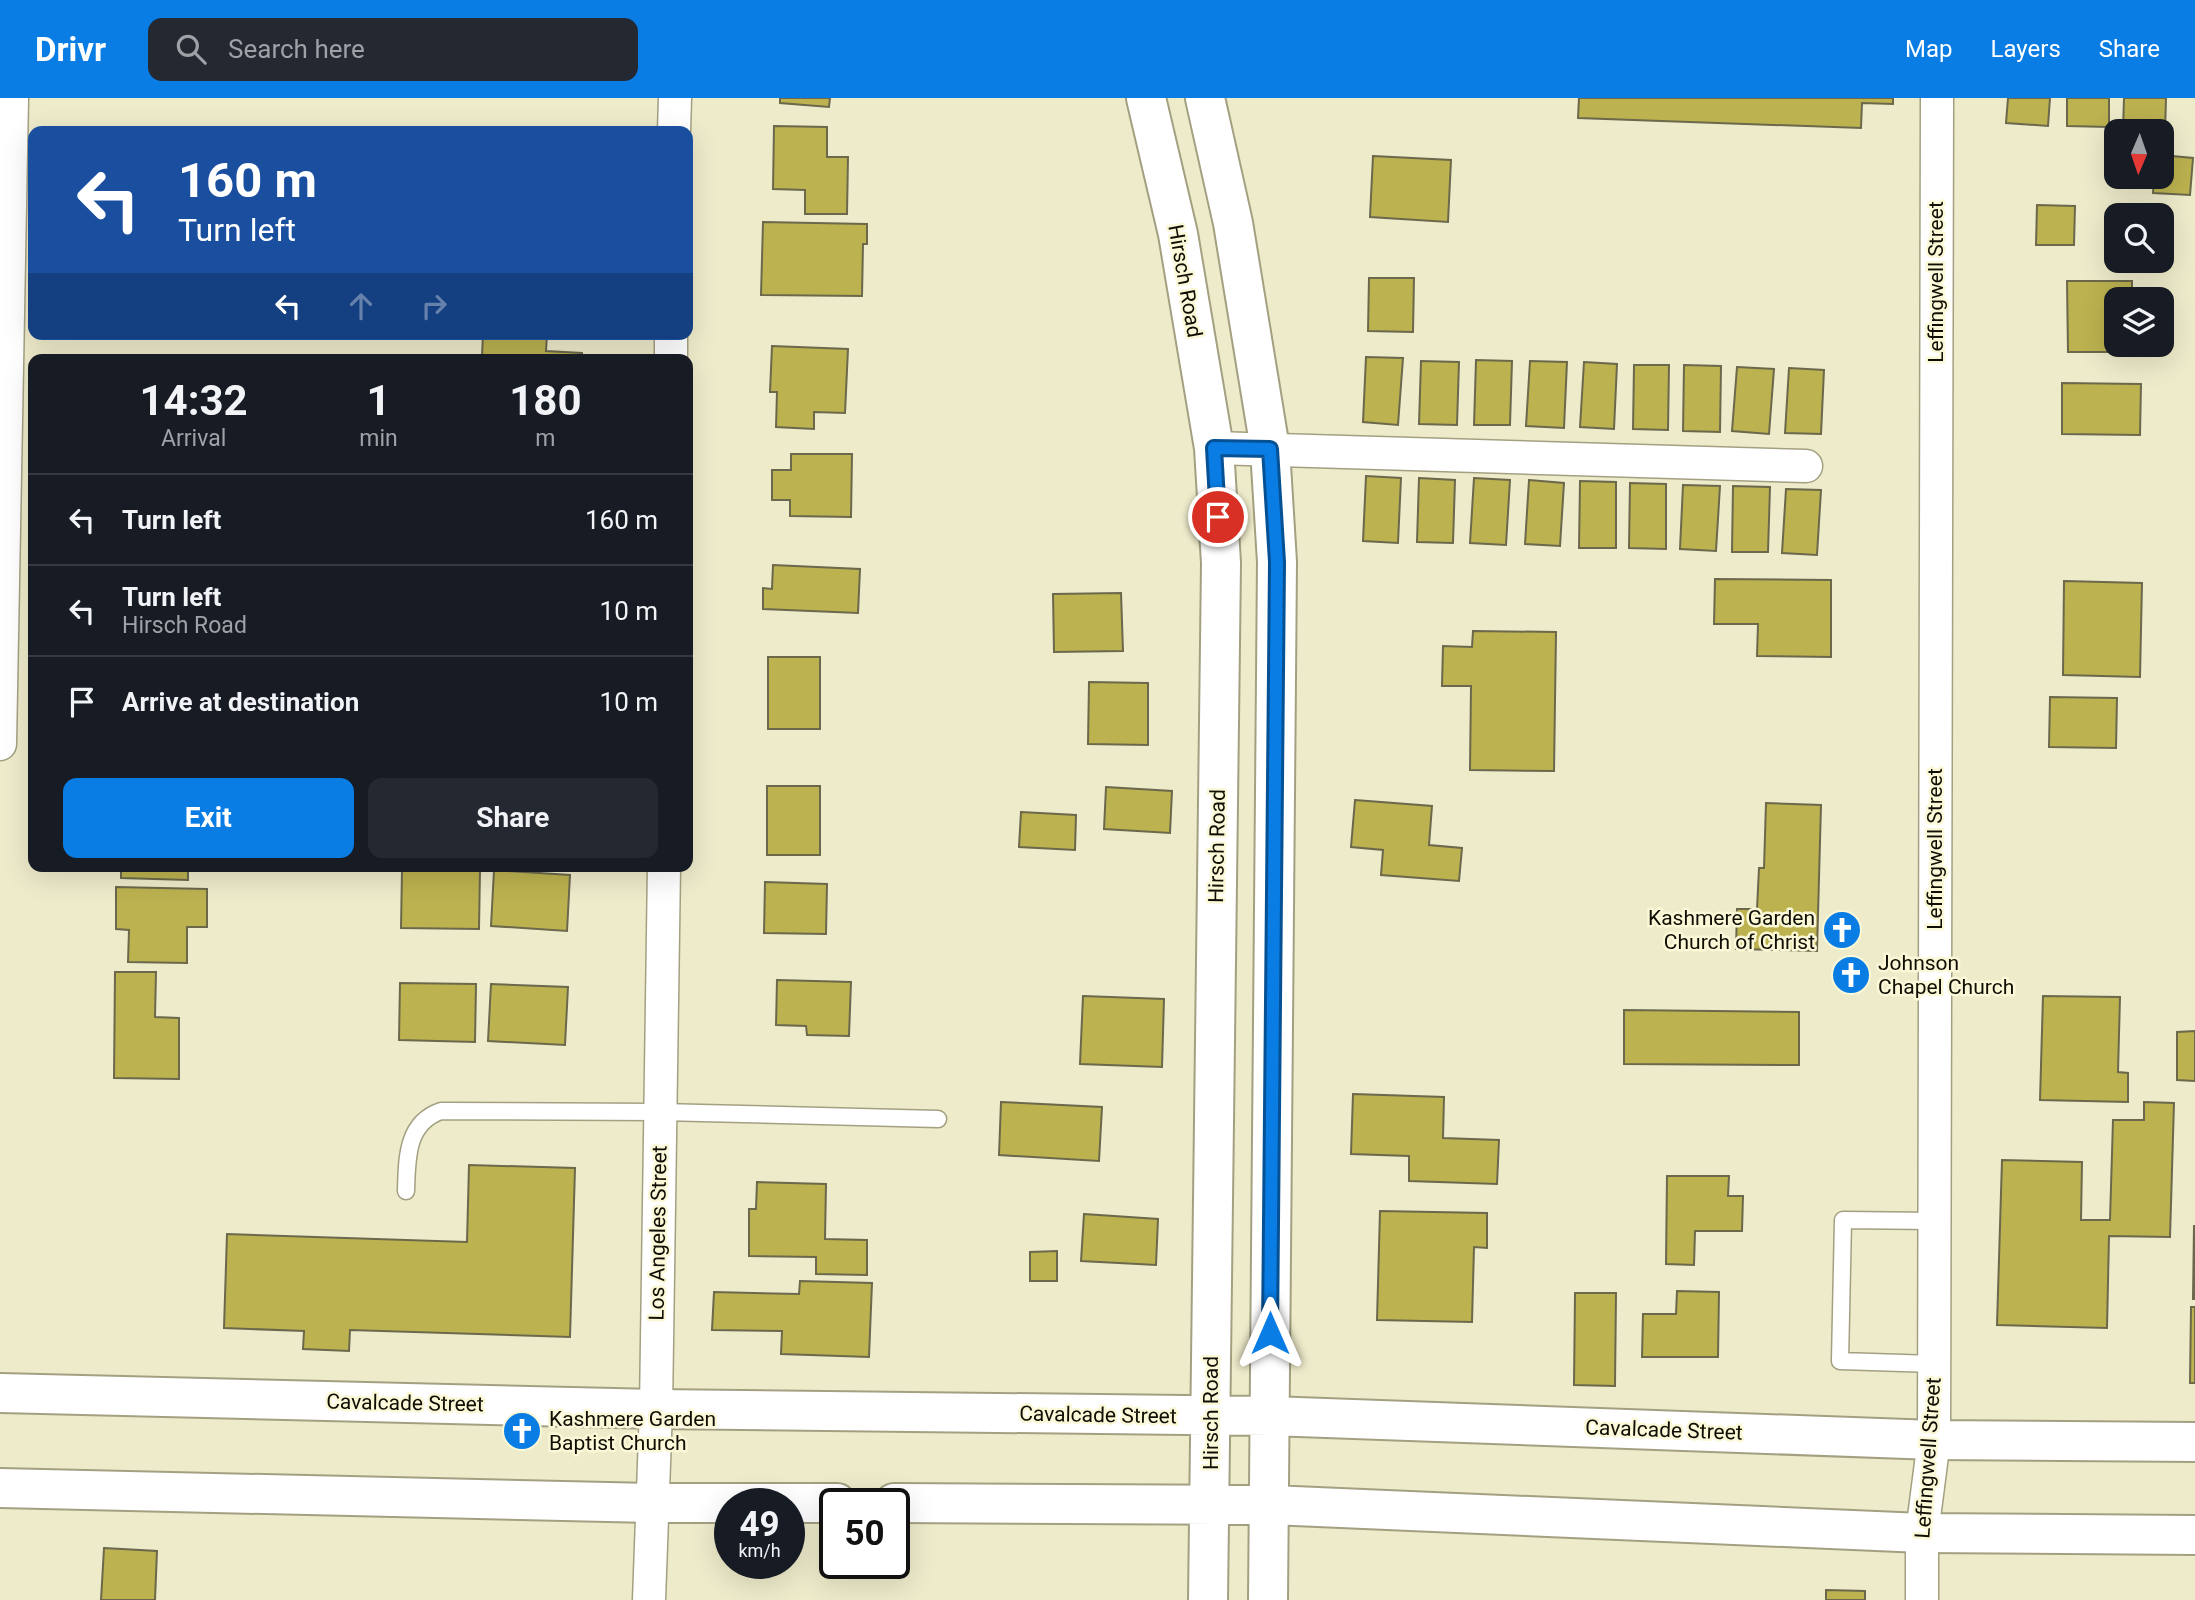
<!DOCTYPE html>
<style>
body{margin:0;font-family:Roboto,sans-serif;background:#242831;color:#f1f3f6;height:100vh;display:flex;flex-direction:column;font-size:26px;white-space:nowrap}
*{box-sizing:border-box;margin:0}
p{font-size:23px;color:#9ea1a6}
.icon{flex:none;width:38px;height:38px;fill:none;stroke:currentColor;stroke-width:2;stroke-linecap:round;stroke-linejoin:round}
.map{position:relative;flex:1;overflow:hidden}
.side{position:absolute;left:28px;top:256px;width:665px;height:518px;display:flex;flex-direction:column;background:#171b24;border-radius:14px;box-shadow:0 7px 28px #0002}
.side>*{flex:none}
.hud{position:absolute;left:28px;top:28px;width:665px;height:214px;border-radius:14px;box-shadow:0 7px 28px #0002;background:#1a4fa0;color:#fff;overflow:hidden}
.needle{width:46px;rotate:182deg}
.tools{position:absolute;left:2104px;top:21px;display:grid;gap:14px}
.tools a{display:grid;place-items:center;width:70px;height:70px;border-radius:14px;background:#171b24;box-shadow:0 7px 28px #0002;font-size:35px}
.speed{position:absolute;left:714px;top:1390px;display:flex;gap:14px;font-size:35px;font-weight:700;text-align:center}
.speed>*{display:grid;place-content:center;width:91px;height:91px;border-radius:50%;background:#171b24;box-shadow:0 7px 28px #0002;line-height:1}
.speed small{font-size:18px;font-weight:400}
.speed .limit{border:4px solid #111;border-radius:10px;background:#fff;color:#111}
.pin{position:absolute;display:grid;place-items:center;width:60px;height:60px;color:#fff;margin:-30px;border:4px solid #fff;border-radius:50%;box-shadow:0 2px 7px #0007}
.me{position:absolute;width:77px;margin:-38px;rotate:0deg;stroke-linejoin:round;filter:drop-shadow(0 0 5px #0008)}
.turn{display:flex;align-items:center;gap:24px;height:147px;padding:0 35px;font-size:32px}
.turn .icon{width:91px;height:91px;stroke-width:2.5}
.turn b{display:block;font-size:49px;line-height:60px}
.lanes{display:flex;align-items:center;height:66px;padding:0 35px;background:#0003;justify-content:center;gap:35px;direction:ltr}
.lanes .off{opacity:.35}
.eta{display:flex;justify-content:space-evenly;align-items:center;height:119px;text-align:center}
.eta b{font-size:42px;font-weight:700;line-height:49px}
.primary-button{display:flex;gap:14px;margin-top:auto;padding:14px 35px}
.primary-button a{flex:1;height:80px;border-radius:14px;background:#097de4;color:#fff;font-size:28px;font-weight:700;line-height:80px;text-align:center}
.primary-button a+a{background:#242831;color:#f1f3f6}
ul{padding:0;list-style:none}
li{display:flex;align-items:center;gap:21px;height:91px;padding:0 35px;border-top:2px solid #363941}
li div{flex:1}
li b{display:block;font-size:26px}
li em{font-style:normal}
header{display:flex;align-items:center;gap:42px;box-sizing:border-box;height:98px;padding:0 35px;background:#097de4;color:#fff}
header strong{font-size:33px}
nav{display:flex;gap:38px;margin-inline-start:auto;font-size:24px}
.search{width:490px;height:63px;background:#242831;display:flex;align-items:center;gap:18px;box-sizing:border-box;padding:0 24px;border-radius:14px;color:#9ea1a6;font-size:26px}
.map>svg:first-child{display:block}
</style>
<header>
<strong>Drivr</strong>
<div class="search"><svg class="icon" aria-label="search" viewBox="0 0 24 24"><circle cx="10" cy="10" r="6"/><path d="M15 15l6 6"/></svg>Search here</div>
<nav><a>Map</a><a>Layers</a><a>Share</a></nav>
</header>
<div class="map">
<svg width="2195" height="1502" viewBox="0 0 2195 1502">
<rect width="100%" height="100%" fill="#eeebcb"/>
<path fill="#bcb250" stroke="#6b684c" stroke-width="2" d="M 780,0 L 830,0 L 829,9 L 780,5 Z
M 1579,0 L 1893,0 L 1893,6 L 1862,5 L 1861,30 L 1578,20 Z
M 2008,0 L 2050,0 L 2048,28 L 2006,25 Z
M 2067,0 L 2109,0 L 2109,29 L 2067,28 Z
M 2124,0 L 2166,0 L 2165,34 L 2123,32 Z
M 774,28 L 827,29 L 827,59 L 848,59 L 847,116 L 805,116 L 805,92 L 773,91 Z
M 2161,57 L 2193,60 L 2190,97 L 2153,95 L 2154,79 L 2161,79 Z
M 1373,58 L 1451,62 L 1448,124 L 1370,119 Z
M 2037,107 L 2075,108 L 2074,147 L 2036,147 Z
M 763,124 L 867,126 L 867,146 L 863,146 L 862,198 L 761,197 Z
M 1369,180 L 1414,180 L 1413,234 L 1368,233 Z
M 2067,183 L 2132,183 L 2132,201 L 2116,201 L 2116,247 L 2132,247 L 2132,254 L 2068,254 Z
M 483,236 L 547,236 L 546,253 L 582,255 L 582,261 L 482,258 Z
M 772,248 L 848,251 L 845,315 L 814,314 L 814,331 L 776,329 L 777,294 L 770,294 Z
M 1366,259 L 1403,260 L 1398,327 L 1363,324 Z
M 1476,262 L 1512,263 L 1510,327 L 1474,327 Z
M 1421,263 L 1459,264 L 1457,327 L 1419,326 Z
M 1530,263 L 1567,264 L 1564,330 L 1526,328 Z
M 1584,264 L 1617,266 L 1614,331 L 1580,329 Z
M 1634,267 L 1669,267 L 1668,332 L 1633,331 Z
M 1684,267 L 1721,268 L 1720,334 L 1683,333 Z
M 1737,269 L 1774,271 L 1769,336 L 1732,333 Z
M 1789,270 L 1824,272 L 1821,336 L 1785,335 Z
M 2062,285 L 2141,286 L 2140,337 L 2062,336 Z
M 791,356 L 852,356 L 851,419 L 790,418 L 790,402 L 772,402 L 772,372 L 791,372 Z
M 1366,378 L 1401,380 L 1398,445 L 1363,443 Z
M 1419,380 L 1455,382 L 1453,445 L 1417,444 Z
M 1474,380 L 1510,382 L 1506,447 L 1470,445 Z
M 1529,382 L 1564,385 L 1560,448 L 1525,446 Z
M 1580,383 L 1616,384 L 1616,450 L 1579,450 Z
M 1630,385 L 1666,386 L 1666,451 L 1629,450 Z
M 1683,387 L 1720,388 L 1716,453 L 1680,451 Z
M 1733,388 L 1770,389 L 1768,454 L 1732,454 Z
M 1786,391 L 1821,392 L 1817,457 L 1782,455 Z
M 773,467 L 860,471 L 858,515 L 763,511 L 763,490 L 772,491 Z
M 1715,481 L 1831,482 L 1831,559 L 1757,558 L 1758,526 L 1714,526 Z
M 2064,483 L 2142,485 L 2140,579 L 2063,577 Z
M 1121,495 L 1123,553 L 1054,554 L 1053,496 Z
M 1473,533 L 1556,534 L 1554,673 L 1470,672 L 1471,588 L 1442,588 L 1443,548 L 1472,549 Z
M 768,559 L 820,559 L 820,631 L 768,631 Z
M 1089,584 L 1148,585 L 1148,647 L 1088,646 Z
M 2050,599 L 2117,600 L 2116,650 L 2049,649 Z
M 767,688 L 820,688 L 820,757 L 767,757 Z
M 1106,689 L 1172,693 L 1170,735 L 1104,731 Z
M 1355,702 L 1432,708 L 1429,747 L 1462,750 L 1459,783 L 1381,777 L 1383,752 L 1351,749 Z
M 1766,705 L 1821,707 L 1817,853 L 1736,851 L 1737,811 L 1757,811 L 1759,770 L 1764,770 Z
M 1021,714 L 1076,717 L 1075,752 L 1019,749 Z
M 121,768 L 188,768 L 188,782 L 121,780 Z
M 402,772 L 480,772 L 479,831 L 401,830 Z
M 494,772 L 570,777 L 567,833 L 491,828 Z
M 765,784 L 827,786 L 826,836 L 764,835 Z
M 116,789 L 207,791 L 207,829 L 187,829 L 187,865 L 128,864 L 129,832 L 116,831 Z
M 115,874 L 156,874 L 155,919 L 179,920 L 179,981 L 114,980 Z
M 777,882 L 851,884 L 849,938 L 807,937 L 806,928 L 776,927 Z
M 400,885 L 476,886 L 475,944 L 399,942 Z
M 491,886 L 568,889 L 565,947 L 488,943 Z
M 1083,898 L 1164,901 L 1162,969 L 1080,966 Z
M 2043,898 L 2120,899 L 2118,974 L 2128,975 L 2128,1004 L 2040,1002 Z
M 1624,912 L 1799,914 L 1799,967 L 1624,966 Z
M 2195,933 L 2195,983 L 2177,982 L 2177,934 Z
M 1353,996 L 1444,999 L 1443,1040 L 1499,1042 L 1497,1086 L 1409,1083 L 1409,1058 L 1351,1056 Z
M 1001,1004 L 1102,1009 L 1099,1063 L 999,1057 Z
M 2144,1004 L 2174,1005 L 2170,1139 L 2109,1138 L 2107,1230 L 1997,1227 L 2002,1062 L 2082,1064 L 2081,1122 L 2110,1122 L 2113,1022 L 2144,1022 Z
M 469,1067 L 575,1070 L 570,1239 L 350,1232 L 349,1253 L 303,1251 L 304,1233 L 224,1230 L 227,1136 L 467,1144 Z
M 1667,1078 L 1729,1078 L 1728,1098 L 1743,1098 L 1742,1133 L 1695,1133 L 1694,1167 L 1666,1166 Z
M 757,1084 L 826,1086 L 825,1141 L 867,1142 L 867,1177 L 816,1176 L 816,1159 L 749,1158 L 749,1111 L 756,1111 Z
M 1380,1113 L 1487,1115 L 1487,1150 L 1474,1149 L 1472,1224 L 1377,1222 Z
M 1084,1116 L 1158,1121 L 1156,1167 L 1081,1163 Z
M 2194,1128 L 2195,1128 L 2195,1201 L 2193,1201 Z
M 1057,1153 L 1057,1183 L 1030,1183 L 1030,1154 Z
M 800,1183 L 872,1185 L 869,1259 L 781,1256 L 782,1233 L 712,1232 L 714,1194 L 799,1196 Z
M 1677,1193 L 1719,1194 L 1718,1259 L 1642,1259 L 1643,1216 L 1676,1216 Z
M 1575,1195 L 1616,1195 L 1615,1288 L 1574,1287 Z
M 2191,1209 L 2195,1209 L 2195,1285 L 2190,1285 Z
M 104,1450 L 157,1453 L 155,1502 L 101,1502 Z
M 1826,1492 L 1865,1493 L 1865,1502 L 1826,1502 Z"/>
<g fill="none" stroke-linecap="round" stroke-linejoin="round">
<defs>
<path id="lane" d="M 406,1093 C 407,1061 406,1025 441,1013 L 660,1014 L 938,1021
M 1934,1266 L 1840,1263 L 1843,1122 L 1934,1123"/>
<path id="street" d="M 674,33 L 675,0
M 671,261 L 671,236
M 1214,350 L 1806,368
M 0,646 L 12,0
M 649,1502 L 656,1311 L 664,768
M 1922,1502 L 1922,1435 L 1934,1342 L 1937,0"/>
<path id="secondary" d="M 1146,0 L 1178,136 L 1214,350 L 1221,465 L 1208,1502
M 1205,0 L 1233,125 L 1270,351 L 1277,464 L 1268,1502
M 0,1295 L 656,1311 L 1270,1318 L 1934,1342 L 2195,1344
M 0,1390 L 652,1405 L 837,1405
M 894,1405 L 1271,1407 L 1922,1435 L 2195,1437"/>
</defs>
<use href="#lane" stroke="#a3a082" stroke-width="19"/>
<use href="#street" stroke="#a3a082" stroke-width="35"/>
<use href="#secondary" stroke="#a3a082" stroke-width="42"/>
<use href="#lane" stroke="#fff" stroke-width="16"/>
<use href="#street" stroke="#fff" stroke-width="32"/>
<use href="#secondary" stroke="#fff" stroke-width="38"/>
</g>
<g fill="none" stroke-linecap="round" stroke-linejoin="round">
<defs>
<path id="route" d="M 1218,419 L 1214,350 L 1270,351 L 1277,464 L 1270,1235"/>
</defs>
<use href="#route" stroke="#065194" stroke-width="18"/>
<use href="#route" stroke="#097de4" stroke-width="12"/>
</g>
<defs>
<symbol id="church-disc" viewBox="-11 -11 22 22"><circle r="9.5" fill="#097de4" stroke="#fbf8d8"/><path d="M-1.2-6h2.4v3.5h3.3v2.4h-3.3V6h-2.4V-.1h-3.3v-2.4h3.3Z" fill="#fff"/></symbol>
</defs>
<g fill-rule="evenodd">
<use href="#church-disc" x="1820" y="810" width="44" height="44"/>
<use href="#church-disc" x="1829" y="855" width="44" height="44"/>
<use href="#church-disc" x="500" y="1311" width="44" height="44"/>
</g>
<g text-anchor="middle" stroke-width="5" stroke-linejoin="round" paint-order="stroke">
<g font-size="21" fill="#0f0e04" stroke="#fbf8d8">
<text transform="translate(1185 183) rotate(80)" y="7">Hirsch Road</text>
<text transform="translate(1936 184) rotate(-90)" y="7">Leffingwell Street</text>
<text transform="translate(1217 748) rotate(-89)" y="7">Hirsch Road</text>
<text transform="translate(1935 751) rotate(-90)" y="7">Leffingwell Street</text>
<text transform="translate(658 1135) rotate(-89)" y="7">Los Angeles Street</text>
<text transform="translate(405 1305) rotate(1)" y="7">Cavalcade Street</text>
<text transform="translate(1211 1315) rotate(-90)" y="7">Hirsch Road</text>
<text transform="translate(1098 1317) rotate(1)" y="7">Cavalcade Street</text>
<text transform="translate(1664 1332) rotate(2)" y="7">Cavalcade Street</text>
<text transform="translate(1928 1360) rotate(-86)" y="7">Leffingwell Street</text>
</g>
<g font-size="21" fill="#0f0e04" stroke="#fbf8d8" text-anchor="start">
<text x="1815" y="827" text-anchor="end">Kashmere Garden<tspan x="1815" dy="24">Church of Christ</tspan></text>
<text x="1878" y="872">Johnson<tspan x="1878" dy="24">Chapel Church</tspan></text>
<text x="549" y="1328">Kashmere Garden<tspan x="549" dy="24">Baptist Church</tspan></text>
</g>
</g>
</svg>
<div class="tools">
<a><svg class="needle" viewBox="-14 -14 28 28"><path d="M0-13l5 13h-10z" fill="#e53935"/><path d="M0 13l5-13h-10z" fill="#9ea1a6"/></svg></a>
<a><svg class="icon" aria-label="search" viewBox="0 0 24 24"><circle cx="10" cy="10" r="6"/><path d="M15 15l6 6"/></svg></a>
<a><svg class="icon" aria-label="layers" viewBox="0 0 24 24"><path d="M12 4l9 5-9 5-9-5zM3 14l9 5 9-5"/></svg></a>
</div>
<div class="speed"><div>49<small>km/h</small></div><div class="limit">50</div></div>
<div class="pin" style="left:1218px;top:419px;background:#d93025"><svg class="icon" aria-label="arrive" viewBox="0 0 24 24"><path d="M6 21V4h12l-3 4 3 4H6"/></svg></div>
<svg class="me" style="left:1270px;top:1235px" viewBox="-20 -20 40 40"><path d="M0-17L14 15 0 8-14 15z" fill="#097de4" stroke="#fff" stroke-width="4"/></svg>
<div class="hud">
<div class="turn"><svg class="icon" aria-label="left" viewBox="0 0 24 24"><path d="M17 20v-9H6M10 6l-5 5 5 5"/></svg><div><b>160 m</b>Turn left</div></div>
<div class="lanes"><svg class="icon" aria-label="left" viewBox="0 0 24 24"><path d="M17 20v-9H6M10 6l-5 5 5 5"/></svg><svg class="icon off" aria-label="ahead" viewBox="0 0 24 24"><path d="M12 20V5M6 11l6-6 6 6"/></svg><svg class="icon off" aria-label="right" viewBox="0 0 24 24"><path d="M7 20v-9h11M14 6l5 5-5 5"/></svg></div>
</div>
<section class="side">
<div class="eta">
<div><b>14:32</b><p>Arrival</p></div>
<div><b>1</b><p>min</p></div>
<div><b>180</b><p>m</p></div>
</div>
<ul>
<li><svg class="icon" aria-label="left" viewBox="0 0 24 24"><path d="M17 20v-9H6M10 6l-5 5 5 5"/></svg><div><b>Turn left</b></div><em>160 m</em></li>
<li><svg class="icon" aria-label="left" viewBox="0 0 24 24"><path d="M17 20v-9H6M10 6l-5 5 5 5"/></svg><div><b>Turn left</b><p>Hirsch Road</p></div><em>10 m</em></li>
<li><svg class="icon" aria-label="arrive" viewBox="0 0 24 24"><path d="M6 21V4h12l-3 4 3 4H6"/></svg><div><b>Arrive at destination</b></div><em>10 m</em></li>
</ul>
<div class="primary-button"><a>Exit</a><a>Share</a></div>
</section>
</div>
